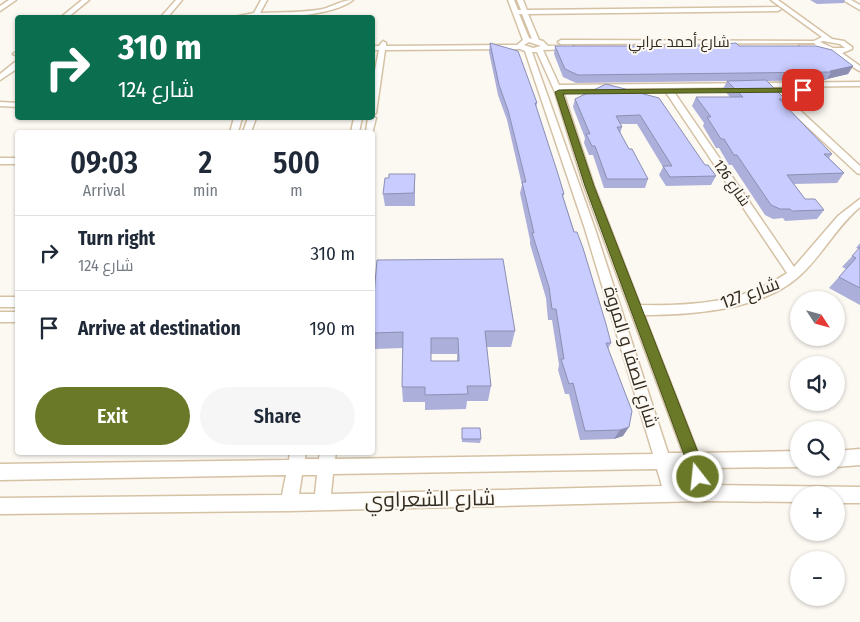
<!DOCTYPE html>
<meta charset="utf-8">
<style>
body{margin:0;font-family:"Fira Sans Condensed",Cairo,sans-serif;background:#f6f6f7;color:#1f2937;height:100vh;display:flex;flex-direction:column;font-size:19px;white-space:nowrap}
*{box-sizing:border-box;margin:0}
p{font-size:16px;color:#747a83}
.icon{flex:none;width:28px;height:28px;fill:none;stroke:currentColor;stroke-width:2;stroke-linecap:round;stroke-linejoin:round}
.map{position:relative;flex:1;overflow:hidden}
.sheet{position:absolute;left:15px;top:130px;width:360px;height:325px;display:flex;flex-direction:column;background:#fff;border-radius:5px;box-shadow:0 1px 4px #0004}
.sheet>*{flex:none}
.guide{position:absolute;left:15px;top:15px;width:360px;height:105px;border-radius:5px;box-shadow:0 1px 4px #0004;background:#0b6e4f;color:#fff;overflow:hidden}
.needle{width:32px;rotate:126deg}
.controls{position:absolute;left:790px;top:291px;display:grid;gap:10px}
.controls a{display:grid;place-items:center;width:55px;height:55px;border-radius:50%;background:#fff;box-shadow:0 1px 4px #0004;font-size:25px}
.pin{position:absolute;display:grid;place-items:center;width:42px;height:42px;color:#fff;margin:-21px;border-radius:10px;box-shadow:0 2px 8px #0006}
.me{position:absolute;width:55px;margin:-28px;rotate:344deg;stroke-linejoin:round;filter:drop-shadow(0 0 4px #0008)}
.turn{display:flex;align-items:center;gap:18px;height:105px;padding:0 20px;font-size:22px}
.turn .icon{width:65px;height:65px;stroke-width:2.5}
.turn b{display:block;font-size:35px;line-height:42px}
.eta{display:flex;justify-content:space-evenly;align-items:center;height:85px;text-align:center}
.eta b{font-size:30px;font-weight:600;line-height:35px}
.cta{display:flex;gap:10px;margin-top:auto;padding:10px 20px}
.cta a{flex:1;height:58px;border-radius:30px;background:#6a7927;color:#fff;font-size:20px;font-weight:600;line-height:58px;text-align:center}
.cta a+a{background:#f6f6f7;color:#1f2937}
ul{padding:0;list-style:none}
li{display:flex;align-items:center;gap:15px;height:75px;padding:0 20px;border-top:1px solid #e0e1e3}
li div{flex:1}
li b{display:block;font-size:19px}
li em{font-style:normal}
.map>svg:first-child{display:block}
</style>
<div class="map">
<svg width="860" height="622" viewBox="0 0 860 622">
<rect width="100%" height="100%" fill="#fcf8f2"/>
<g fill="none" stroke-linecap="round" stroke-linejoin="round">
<defs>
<path id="minor" d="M 9,0 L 16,0 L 0,11 L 0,6 Z
M 82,0 L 89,0 L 67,18 L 60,18 Z
M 176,0 L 182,0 L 167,18 L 160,18 Z
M 261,0 L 267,0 L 260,13 C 281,12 303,13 323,9 C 334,6 342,0 353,0 C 328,19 261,18 229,18 L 254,13 Z
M 508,0 L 514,0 L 518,10 L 521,10 L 517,0 L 523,0 L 527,10 L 778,7 L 781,9 L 778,11 L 528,14 L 539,40 L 543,41 L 548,46 L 571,45 L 574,47 L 571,49 L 543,50 L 559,85 L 860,82 L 860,86 L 562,89 L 594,186 L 640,305 C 691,306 744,303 787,273 L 665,91 L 666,89 L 672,89 L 794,267 L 838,216 L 860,199 L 860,207 C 835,228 821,258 797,278 C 760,310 691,315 644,315 L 698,453 L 799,451 L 799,467 L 703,468 L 708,485 L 860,487 L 860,503 L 836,503 L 836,495 L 799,495 L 799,502 L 702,501 L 289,511 L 0,514 L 0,498 L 282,495 L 286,475 L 0,480 L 0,464 L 289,460 L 290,452 L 306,452 L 305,459 L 319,459 L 320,452 L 336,452 L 335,459 L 653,454 L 585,229 L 525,51 L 520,49 L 385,50 L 376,113 L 372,115 L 372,86 L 379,50 L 372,50 L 372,46 L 379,46 L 383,41 L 386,43 L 386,46 L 517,45 L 523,40 ZM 519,14 L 522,14 L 532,39 L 529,38 ZM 529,42 L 541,46 L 533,48 L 524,45 ZM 532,52 L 537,52 L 555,92 L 584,186 L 683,453 L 668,453 L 595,229 ZM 687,468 L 692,485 L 678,485 L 673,469 ZM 657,469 L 662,486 L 331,494 L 333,474 ZM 302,475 L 317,475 L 315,494 L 299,494 Z
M 771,0 L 778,0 L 832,39 L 844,41 L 852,47 L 852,49 L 842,53 L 860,66 L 860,71 C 850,67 843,57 833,53 C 822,47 807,53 798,47 L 801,45 L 816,45 L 814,43 L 561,44 L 558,42 L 561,40 L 814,41 L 822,37 ZM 823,41 L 840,44 L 845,48 L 833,48 L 820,42 Z
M 16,52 L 18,52 L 18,56 L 13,54 Z
M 15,62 L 18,62 L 18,68 L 0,80 L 0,74 Z
M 771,89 L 777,89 L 860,166 L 860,174 L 857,173 L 771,93 Z
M 0,102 L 18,103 L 18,107 L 0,106 Z
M 372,116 L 376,118 L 372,134 L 366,132 L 368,118 L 372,118 Z
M 234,118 L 242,118 L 238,132 L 230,132 Z
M 248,118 L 256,118 L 251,132 L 243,132 Z
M 354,118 L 362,118 L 359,132 L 351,132 Z
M 0,158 L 18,158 L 18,164 L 0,164 Z
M 0,297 L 18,297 L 18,307 L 0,307 Z
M 0,312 L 18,312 L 18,322 L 0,322 Z
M 860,449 L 860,465 L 836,467 L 836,451 Z"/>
<path id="tertiary" d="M 843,0 L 851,0 L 860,5 L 860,10 Z"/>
</defs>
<use href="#minor" stroke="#d5c2a5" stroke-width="3"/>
<use href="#tertiary" stroke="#d5c2a5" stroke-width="3"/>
<use href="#minor" fill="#fff" fill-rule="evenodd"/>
<use href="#tertiary" fill="#fff" fill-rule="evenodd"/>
</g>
<path fill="#acafda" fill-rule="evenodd" d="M 810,0 L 845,0 L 844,3 L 817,4 Z
M 490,43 L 537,103 L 536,108 L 564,194 L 563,197 L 611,343 L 608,349 L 623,436 L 614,439 L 580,440 L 569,394 L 565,394 L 558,370 L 559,365 L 552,320 L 548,320 L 546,298 L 530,244 L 530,240 L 520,193 L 522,185 L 507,120 L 498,95 L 489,52 Z
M 555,46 L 739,46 L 853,66 L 848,74 L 827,79 L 826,80 L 767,81 L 785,99 L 782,102 L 832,154 L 829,158 L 844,173 L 837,183 L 794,184 L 805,199 L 824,210 L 817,219 L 785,221 L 783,218 L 773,219 L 765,215 L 732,165 L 729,165 L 719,148 L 716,148 L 703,126 L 704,123 L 692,106 L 696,97 L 730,97 L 723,89 L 727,81 L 576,83 L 563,77 L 554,54 Z
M 606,84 L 705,165 L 716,176 L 711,185 L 666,186 L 659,175 L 663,167 L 637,124 L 621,124 L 622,127 L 620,134 L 629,149 L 648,179 L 645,188 L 604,188 L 593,155 L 589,155 L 584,143 L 585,138 L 573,107 L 575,99 Z
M 415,186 L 415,206 L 385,206 L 383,194 Z
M 860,243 L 860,305 L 829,288 L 846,269 L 842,267 L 859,249 L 856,248 Z
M 372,318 L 515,331 L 511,347 L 486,347 L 491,386 L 488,401 L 467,401 L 466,409 L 425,410 L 425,402 L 403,402 L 402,387 L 403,348 L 374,349 L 372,341 ZM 431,354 L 457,354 L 457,361 L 431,361 Z
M 462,428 L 481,439 L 480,443 L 462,442 Z"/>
<path fill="#8c8fb2" d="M 853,66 L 848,74 L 827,79 L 831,72 L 830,71 Z
M 629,427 L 623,436 L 614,439 L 620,430 Z"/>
<path fill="#c8ccfe" stroke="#8c8fb2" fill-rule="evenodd" d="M 490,43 L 518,51 L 537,103 L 535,103 L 558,174 L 564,194 L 562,194 L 574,232 L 577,232 L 583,248 L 606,324 L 611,343 L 606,343 L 632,411 L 629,427 L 620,430 L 585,431 L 573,383 L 569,384 L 561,359 L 564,359 L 556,309 L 552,309 L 549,287 L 532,233 L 534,233 L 522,182 L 526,182 L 508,110 L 499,85 Z
M 736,43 L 739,46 L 816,46 L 832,50 L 853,66 L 830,71 L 831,72 L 578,75 L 565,69 L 555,46 L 696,46 Z
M 766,80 L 785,99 L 779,99 L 832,154 L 824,154 L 844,173 L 787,175 L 805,199 L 815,199 L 824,210 L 792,211 L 790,209 L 780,209 L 771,205 L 737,155 L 734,155 L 724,139 L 721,139 L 707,117 L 711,117 L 696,97 L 743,97 L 727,81 Z
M 606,84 L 659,98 L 705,165 L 708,165 L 716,176 L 670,177 L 663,166 L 672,166 L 640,115 L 616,116 L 622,127 L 617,127 L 629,149 L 632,149 L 648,179 L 607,179 L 595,146 L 592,146 L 586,134 L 590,134 L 575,99 Z
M 389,174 L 415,174 L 414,193 L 383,194 L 385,178 L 389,178 Z
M 860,247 L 860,288 L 839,277 L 856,258 L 852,256 Z
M 503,259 L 515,331 L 485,331 L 491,386 L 467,386 L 468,394 L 425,395 L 425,387 L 402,387 L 403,332 L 372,333 L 372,318 L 377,260 ZM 431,338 L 458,338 L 459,361 L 431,361 Z
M 462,428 L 480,428 L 481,439 L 462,439 Z"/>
<path fill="#6a7927" stroke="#454f19" d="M 803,88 L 806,90 L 805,92 L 563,94 L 594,186 L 701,460 L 705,477 L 703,482 L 698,484 L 693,482 L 686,460 L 585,186 L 555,92 L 559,90 Z"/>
<g text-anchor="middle" stroke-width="4" stroke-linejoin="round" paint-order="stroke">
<g font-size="15" fill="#342c21" stroke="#fcf8f2">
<text x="679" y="47">شارع أحمد عرابي</text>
<text transform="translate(732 183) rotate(55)" y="5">شارع 126</text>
</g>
<g font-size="18" fill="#342c21" stroke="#fcf8f2">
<text transform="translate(750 293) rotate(-20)" y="6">شارع 127</text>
<text transform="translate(631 357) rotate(73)" y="6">شارع الصفا و المروة</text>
</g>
<g font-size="21" fill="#342c21" stroke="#fcf8f2">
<text transform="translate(430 499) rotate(-1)" y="7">شارع الشعراوي</text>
</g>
</g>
</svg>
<div class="controls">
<a><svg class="needle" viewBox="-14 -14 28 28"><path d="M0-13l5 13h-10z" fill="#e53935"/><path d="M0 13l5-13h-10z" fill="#747a83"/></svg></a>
<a><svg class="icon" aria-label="sound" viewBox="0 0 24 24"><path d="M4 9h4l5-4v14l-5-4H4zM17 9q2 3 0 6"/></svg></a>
<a><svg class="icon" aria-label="search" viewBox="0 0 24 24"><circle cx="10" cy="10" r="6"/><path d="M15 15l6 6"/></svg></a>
<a>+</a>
<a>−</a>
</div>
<div class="pin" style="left:803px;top:90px;background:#d93025"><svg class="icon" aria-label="arrive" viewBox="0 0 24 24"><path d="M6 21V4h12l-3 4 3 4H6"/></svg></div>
<svg class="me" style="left:698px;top:477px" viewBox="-20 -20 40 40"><circle r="17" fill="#6a7927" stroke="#fff" stroke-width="3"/><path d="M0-11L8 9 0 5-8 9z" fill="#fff"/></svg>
<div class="guide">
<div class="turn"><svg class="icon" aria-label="right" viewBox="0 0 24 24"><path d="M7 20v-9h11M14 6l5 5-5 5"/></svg><div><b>310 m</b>شارع 124</div></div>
</div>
<section class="sheet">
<div class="eta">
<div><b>09:03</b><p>Arrival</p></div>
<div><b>2</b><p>min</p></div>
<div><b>500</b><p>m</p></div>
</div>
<ul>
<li><svg class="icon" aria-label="right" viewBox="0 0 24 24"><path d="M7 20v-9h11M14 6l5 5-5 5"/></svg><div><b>Turn right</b><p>شارع 124</p></div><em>310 m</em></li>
<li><svg class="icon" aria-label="arrive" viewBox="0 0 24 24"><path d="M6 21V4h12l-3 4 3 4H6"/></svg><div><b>Arrive at destination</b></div><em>190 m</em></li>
</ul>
<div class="cta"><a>Exit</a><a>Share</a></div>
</section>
</div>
